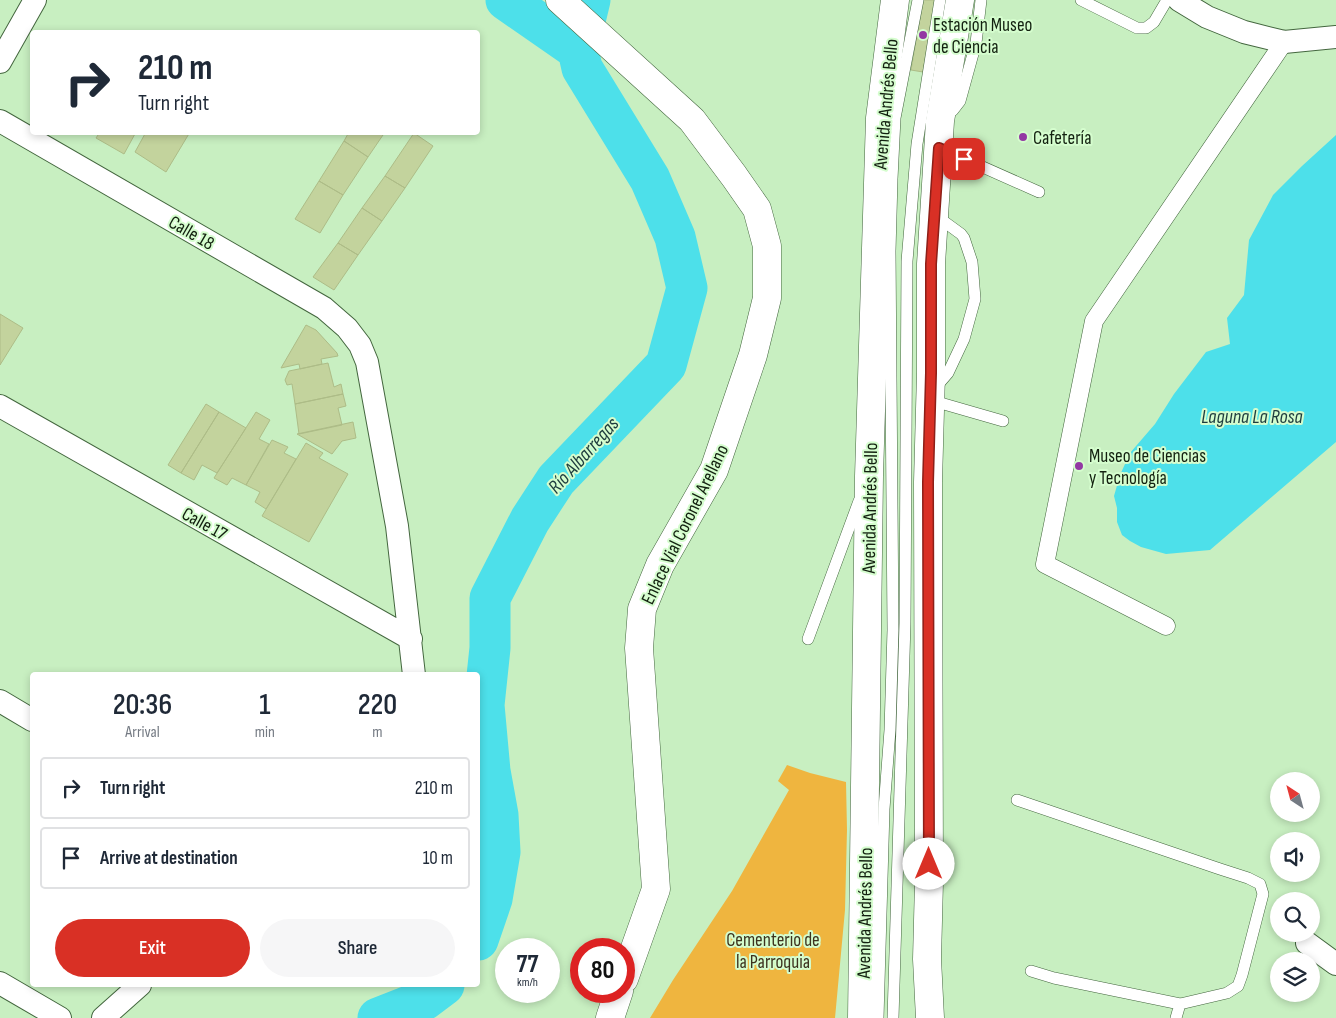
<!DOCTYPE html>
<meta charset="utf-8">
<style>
body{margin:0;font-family:"Sofia Sans Condensed",sans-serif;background:#f6f6f7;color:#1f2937;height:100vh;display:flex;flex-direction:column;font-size:19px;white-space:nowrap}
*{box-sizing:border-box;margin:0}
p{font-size:16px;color:#747a83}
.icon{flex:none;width:28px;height:28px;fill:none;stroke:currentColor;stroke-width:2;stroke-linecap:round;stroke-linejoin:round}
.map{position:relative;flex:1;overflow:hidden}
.sheet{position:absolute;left:30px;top:672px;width:450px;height:315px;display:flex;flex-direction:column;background:#fff;border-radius:5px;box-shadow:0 2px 8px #0003}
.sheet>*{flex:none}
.banner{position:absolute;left:30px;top:30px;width:450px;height:105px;border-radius:5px;box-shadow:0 2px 8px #0003;background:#fff;color:#1f2937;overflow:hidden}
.needle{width:32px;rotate:324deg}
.buttons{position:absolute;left:1270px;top:772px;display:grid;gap:10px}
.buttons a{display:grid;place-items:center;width:50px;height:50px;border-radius:50%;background:#fff;box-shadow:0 2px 8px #0003;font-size:25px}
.speed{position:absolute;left:495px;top:938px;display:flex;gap:10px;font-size:25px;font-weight:700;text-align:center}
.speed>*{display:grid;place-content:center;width:65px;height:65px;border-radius:50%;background:#fff;box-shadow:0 2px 8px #0003;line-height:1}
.speed small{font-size:12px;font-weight:400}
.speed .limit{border:8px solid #d22;background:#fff;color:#111}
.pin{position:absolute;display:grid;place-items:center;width:42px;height:42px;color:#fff;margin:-21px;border-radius:10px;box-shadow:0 2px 8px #0006}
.me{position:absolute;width:55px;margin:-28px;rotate:0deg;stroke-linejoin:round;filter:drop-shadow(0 0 4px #0008)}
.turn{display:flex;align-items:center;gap:18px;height:105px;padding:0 25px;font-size:22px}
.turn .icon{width:65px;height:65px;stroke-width:2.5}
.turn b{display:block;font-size:35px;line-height:42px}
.eta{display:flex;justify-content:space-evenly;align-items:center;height:85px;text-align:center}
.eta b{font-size:30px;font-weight:600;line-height:35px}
.button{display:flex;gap:10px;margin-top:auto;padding:10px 25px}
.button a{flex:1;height:58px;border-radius:30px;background:#d93025;color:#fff;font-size:20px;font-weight:600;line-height:58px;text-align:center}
.button a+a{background:#f6f6f7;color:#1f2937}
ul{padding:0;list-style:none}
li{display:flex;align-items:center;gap:15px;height:62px;margin:0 10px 8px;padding:0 15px;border:2px solid #e0e1e3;border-radius:5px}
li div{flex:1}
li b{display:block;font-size:19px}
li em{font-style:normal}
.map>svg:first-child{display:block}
</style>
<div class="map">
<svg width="1336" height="1018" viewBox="0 0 1336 1018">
<rect width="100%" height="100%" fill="#c8efc1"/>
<path fill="#efb53f" d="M 787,765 L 810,773 L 846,782 L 847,830 L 845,910 L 835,1018 L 650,1018 L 673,980 L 732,891 L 789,790 L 778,781 Z"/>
<path fill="#4de0ea" d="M 1336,135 L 1336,442 L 1210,550 L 1166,554 L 1141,547 L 1130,541 L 1122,535 L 1117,522 L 1117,508 L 1114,496 L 1120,475 L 1130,453 L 1155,424 L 1174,394 L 1206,352 L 1230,344 L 1227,318 L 1244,295 L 1249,240 L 1273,195 L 1302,166 Z"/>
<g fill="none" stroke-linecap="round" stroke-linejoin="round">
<path stroke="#4de0ea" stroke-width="41" d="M 506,0 L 578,50
M 478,940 L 492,899 L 500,852 L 498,815 L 490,771 L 484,705 L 490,648 L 490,598 L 530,520 L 556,480 L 666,365 L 687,288 L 675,237 L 650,179 L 582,68 L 578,50 L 590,0
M 378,1018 L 424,1000 L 444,985"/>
</g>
<path fill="#c3d39d" stroke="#adbc87" d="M 923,0 L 936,0 L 923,72 L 911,70 Z
M 100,132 L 136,132 L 124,154 L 96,138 Z
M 146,132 L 190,132 L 166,172 L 135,152 Z
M 349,132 L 385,132 L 368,157 L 344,141 Z
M 414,133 L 433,146 L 405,188 L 385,176 Z
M 344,141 L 368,157 L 343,195 L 319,181 Z
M 385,176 L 405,188 L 382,221 L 362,208 Z
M 319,181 L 343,195 L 320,233 L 295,219 Z
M 362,208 L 382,221 L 358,255 L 338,243 Z
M 338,243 L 358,255 L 334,290 L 313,277 Z
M 0,314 L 23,328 L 0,365 Z
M 306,325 L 316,330 L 337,353 L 338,356 L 321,359 L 322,364 L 300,369 L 299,364 L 281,368 Z
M 328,363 L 334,387 L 341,384 L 343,394 L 295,404 L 292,384 L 287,385 L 285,380 L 289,371 Z
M 343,394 L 346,406 L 338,408 L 342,425 L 299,434 L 295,404 Z
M 206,404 L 219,412 L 181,473 L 168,465 Z
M 219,412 L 246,428 L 217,473 L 202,465 L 194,480 L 181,473 Z
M 256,412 L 270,420 L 259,439 L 269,444 L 246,485 L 232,478 L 227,485 L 214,478 Z
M 353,422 L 356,438 L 342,441 L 332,454 L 297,434 Z
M 272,440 L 288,447 L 284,453 L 296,459 L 266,509 L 255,502 L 260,492 L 246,485 Z
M 306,443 L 323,453 L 319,458 L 348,474 L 309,542 L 262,516 Z"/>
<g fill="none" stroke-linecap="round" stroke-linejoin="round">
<defs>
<path id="service" d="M 1081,0 L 1137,28 L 1146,28 L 1154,22 L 1167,0
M 945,117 L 953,110 L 960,101 L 976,43 L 981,0
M 940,148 L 1039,192
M 935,388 L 948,373 L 964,339 L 975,299 L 972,262 L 964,238 L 961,234 L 935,215
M 930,400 L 1003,421
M 808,639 L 859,501
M 1017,800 L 1220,869 L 1248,878 L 1260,884 L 1263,894 L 1242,975 L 1238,986 L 1227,993 L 1180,1004 L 1176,1018
M 1031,971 L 1054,978 L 1180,1004
M 878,1018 L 884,809 L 890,730 L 893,630 L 890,251 L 892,179 L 895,118 L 918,0
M 893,1018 L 905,623 L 907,261 L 917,144 L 940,0"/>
<path id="pedestrian" d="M 1166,626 L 1045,564 L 1094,321 L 1284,42"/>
<path id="minor" d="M 1179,0 L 1207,17 L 1244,32 L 1284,42 L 1336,37
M 0,62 L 35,0
M 0,121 L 324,308 L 347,328 L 360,345 L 367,362 L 397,526 L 414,675
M 0,406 L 411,639
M 0,701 L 32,720
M 1307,943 L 1336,964
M 0,983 L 60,1018
M 103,1018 L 140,985"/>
<path id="tertiary" d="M 560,0 L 692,120 L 734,176 L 757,209 L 767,246 L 767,298 L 753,355 L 714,470 L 660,565 L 642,609 L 639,648 L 656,889 L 624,979
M 610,1018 L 619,991"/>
<path id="trunk" d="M 862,1018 L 869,476 L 880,118 L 895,0
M 930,1018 L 927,959 L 929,882 L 928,482 L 931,373 L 931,264 L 940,121 L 960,0"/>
</defs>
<use href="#service" stroke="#43663e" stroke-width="12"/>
<use href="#pedestrian" stroke="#43663e" stroke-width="19"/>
<use href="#minor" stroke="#43663e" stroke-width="24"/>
<use href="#tertiary" stroke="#43663e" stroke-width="29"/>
<use href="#trunk" stroke="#43663e" stroke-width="29"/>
<use href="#service" stroke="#fff" stroke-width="11"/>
<use href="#pedestrian" stroke="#fff" stroke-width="18"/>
<use href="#minor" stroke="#fff" stroke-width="22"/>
<use href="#tertiary" stroke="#fff" stroke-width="28"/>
<use href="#trunk" stroke="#fff" stroke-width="28"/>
</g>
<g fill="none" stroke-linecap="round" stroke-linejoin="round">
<defs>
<path id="route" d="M 929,864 L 928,482 L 931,373 L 931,264 L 939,148 L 964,159"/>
</defs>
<use href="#route" stroke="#8d1f18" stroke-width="12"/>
<use href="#route" stroke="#d93025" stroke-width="9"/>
</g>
<g fill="#9338a3" stroke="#d5fdce" stroke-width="2">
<circle cx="923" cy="35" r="5"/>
<circle cx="1023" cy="137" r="5"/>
<circle cx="1079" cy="466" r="5"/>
</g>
<g text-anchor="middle" stroke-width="4" stroke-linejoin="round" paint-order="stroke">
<g font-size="19" fill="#132110" stroke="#d5fdce" text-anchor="start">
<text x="933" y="31">Estación Museo<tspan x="933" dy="22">de Ciencia</tspan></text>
<text x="1033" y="144">Cafetería</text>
<text x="1089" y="462">Museo de Ciencias<tspan x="1089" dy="22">y Tecnología</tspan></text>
</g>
<g font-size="19" fill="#132110" stroke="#d5fdce">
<text transform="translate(885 104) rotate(-85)" y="7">Avenida Andrés Bello</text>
<text transform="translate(192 232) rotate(30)" y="7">Calle 18</text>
<text transform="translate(869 508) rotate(-89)" y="7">Avenida Andrés Bello</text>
<text transform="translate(205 523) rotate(29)" y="7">Calle 17</text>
<text transform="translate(684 524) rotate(-64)" y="7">Enlace Vial Coronel Arellano</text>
<text transform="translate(864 913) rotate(-89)" y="7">Avenida Andrés Bello</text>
</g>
<g font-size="19" fill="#3d321e" stroke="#d5fdce">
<text x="773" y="946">Cementerio de<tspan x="773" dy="22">la Parroquia</tspan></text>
</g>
<g font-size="20" font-style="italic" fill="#1e3c3e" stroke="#d5fdce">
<text x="1252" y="423">Laguna La Rosa</text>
<text transform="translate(583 455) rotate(-48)" y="7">Río Albarregas</text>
</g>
</g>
</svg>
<div class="buttons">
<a><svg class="needle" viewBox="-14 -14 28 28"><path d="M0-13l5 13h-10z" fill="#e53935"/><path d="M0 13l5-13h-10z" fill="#747a83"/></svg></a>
<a><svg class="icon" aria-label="sound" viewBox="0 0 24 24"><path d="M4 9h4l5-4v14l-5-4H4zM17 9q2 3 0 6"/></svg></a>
<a><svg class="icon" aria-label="search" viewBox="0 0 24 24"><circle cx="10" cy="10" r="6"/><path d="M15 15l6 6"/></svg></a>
<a><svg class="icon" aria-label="layers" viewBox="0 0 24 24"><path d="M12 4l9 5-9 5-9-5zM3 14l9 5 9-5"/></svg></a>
</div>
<div class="speed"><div>77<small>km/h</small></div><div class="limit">80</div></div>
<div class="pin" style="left:964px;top:159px;background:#d93025"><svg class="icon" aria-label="arrive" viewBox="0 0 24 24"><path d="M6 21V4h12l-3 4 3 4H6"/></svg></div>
<svg class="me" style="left:929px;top:864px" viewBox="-20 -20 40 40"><circle r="19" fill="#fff"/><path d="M0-13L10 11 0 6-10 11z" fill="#d93025"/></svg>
<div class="banner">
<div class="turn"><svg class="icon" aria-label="right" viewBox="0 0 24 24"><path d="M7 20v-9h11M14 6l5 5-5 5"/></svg><div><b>210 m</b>Turn right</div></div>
</div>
<section class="sheet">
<div class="eta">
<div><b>20:36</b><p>Arrival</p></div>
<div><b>1</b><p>min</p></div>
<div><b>220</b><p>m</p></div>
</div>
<ul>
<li><svg class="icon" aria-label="right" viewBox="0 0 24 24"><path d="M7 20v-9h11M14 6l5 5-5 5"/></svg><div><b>Turn right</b></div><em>210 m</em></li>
<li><svg class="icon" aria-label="arrive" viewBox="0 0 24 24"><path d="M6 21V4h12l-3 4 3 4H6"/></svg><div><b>Arrive at destination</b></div><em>10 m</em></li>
</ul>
<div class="button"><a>Exit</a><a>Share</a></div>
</section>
</div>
